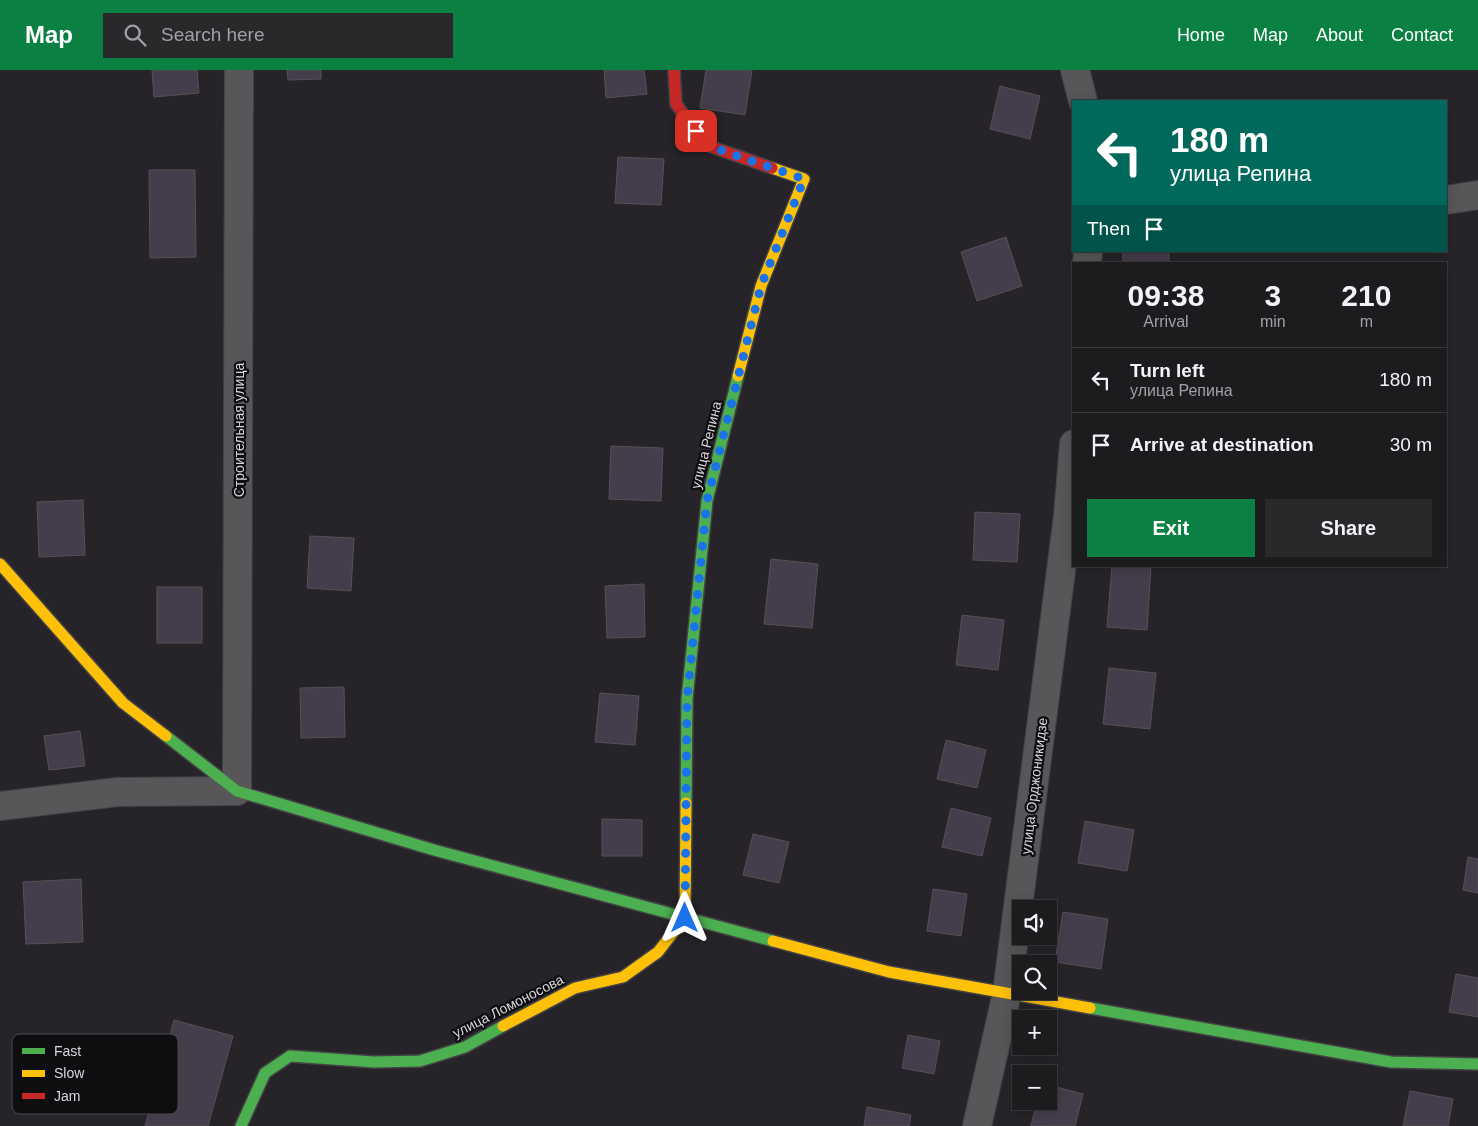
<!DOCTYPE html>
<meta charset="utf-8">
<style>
body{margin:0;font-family:Helvetica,sans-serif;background:#29282b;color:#f1f3f6;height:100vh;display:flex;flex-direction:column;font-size:19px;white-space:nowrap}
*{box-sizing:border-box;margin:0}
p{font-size:16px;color:#a0a1a4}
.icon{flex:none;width:28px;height:28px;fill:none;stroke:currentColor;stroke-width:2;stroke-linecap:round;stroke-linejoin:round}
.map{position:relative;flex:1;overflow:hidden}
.sheet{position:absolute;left:1072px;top:192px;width:375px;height:305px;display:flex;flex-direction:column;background:#1c1b1e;border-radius:0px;box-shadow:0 2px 12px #0003,0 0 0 1px #3a393c}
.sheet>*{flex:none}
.top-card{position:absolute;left:1072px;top:30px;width:375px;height:152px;border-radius:0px;box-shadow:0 2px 12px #0003,0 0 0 1px #3a393c;background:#00695c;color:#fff;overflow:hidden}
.fabs{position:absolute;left:1012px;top:830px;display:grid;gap:10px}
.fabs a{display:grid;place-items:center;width:45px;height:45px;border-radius:0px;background:#1c1b1e;box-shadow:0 2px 12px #0003,0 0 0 1px #3a393c;font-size:25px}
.pin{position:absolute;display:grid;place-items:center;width:42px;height:42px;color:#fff;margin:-21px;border-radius:10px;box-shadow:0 2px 8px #0006}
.me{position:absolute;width:55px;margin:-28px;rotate:0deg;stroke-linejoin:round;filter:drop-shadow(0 0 4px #0008)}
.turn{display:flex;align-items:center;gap:18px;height:105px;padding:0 15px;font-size:22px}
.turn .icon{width:65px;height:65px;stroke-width:2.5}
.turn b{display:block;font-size:35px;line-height:42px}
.then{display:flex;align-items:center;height:48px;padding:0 15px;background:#0003;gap:10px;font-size:19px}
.eta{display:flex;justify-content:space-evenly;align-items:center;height:85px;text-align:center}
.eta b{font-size:30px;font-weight:800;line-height:35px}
.cta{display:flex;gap:10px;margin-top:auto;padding:10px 15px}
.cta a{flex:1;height:58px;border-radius:0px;background:#0b8043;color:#fff;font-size:20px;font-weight:800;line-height:58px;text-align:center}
.cta a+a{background:#29282b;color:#f1f3f6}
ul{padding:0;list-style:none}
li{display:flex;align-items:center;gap:15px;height:65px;padding:0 15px;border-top:1px solid #3a393c}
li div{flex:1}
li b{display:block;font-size:19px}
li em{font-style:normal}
header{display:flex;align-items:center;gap:30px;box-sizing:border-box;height:70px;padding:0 25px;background:#0b8043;color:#fff}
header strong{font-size:24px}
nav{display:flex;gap:28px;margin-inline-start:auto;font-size:18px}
.search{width:350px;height:45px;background:#29282b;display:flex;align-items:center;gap:12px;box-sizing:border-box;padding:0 18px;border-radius:0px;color:#a0a1a4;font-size:19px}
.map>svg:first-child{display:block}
</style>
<header>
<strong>Map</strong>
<div class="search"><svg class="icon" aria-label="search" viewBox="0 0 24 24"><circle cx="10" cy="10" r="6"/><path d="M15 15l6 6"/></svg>Search here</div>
<nav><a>Home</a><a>Map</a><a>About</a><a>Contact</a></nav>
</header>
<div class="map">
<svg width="1478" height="1056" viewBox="0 0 1478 1056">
<rect width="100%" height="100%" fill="#262428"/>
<path fill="#453d4b" stroke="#545255" d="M 152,0 L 197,0 L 199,23 L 154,27 Z
M 287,0 L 321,0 L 321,9 L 288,10 Z
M 604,0 L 644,0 L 647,24 L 606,28 Z
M 706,0 L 752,0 L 745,45 L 700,38 Z
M 1000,16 L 1040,26 L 1030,69 L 990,59 Z
M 618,87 L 664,89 L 661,135 L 615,133 Z
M 149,100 L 195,100 L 196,187 L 150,188 Z
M 1006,167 L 1022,216 L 977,231 L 961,182 Z
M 1123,181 L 1169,181 L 1169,194 L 1123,194 Z
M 611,376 L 663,378 L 661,431 L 609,429 Z
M 83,430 L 85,485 L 39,487 L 37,432 Z
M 975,442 L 1020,444 L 1017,492 L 973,490 Z
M 310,466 L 354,468 L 351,521 L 307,518 Z
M 771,489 L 818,494 L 812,558 L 764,554 Z
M 1112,496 L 1151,496 L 1147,560 L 1107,557 Z
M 644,514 L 645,567 L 607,568 L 605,516 Z
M 157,517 L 202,517 L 202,573 L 157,573 Z
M 962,545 L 1004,550 L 998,600 L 956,595 Z
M 1109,598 L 1156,603 L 1150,659 L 1103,654 Z
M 344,617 L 345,667 L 301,668 L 300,618 Z
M 600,623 L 639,626 L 635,675 L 595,672 Z
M 80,661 L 85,696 L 49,700 L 44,666 Z
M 946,670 L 986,680 L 977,718 L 937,709 Z
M 951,738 L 991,748 L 982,786 L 942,777 Z
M 602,749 L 642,750 L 642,786 L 602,786 Z
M 1085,751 L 1134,760 L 1127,801 L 1078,793 Z
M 753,764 L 789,772 L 779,813 L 743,805 Z
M 1468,787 L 1478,789 L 1478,823 L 1463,820 Z
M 81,809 L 83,872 L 26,874 L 23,812 Z
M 933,819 L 967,824 L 961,866 L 927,861 Z
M 1063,842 L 1108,849 L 1101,899 L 1055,892 Z
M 1456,904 L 1478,908 L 1478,947 L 1449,942 Z
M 174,950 L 233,966 L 208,1056 L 145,1056 Z
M 908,965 L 940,971 L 934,1004 L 902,998 Z
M 1049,1015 L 1083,1024 L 1075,1056 L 1031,1056 L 1037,1031 L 1049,1031 Z
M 1410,1021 L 1453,1029 L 1448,1056 L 1403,1056 Z
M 867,1037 L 911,1045 L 909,1056 L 864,1056 Z"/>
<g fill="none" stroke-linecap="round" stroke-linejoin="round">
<defs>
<path id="street" d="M 1075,0 L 1083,31
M 1446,130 L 1478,125
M 1087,194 L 1088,181
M 0,736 L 118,722 L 237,721 L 239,0
M 977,1056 L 1007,923 L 1068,446 L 1074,374"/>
<path id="fast" d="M 166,666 L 237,721 L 434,780 L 773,871
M 686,733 L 687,629 L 707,431 L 738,306
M 1090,938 L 1391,992 L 1478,994
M 241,1056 L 265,1003 L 290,986 L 374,992 L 420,991 L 465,977 L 503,956"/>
<path id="slow" d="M 738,306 L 761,216 L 804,109 L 772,98
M 0,494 L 123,633 L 166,666
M 773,871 L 889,902 L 1090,938
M 503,956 L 575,918 L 623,907 L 658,882 L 685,847 L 686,733"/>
<path id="jam" d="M 674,0 L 676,34 L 706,75 L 772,98"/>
</defs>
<use href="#street" stroke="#434245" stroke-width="30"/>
<use href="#fast" stroke="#434245" stroke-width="14"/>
<use href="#slow" stroke="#434245" stroke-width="14"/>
<use href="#jam" stroke="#434245" stroke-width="14"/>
<use href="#street" stroke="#575659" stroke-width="28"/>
<use href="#fast" stroke="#4caf50" stroke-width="11"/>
<use href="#slow" stroke="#ffc107" stroke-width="11"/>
<use href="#jam" stroke="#c62828" stroke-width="11"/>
</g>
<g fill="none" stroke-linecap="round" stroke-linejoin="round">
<path stroke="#1a73e8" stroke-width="9" stroke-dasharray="0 16.2" d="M 685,848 L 687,630 L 707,431 L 761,216 L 804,109 L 706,75 L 696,61"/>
</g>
<g text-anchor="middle" stroke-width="4.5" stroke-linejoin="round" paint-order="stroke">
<g font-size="14" fill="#d8d6da" stroke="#0e0d10">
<text transform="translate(239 360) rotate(-90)" y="5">Строительная улица</text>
<text transform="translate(706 375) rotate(-76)" y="5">улица Репина</text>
<text transform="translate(1034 716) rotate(-83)" y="5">улица Орджоникидзе</text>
<text transform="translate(508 936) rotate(-27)" y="5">улица Ломоносова</text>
</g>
</g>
<rect x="12" y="964" width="166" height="80" rx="8" fill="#0e0d10" stroke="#4b494d" stroke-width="1"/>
<rect x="22" y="978" width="23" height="6" fill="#4caf50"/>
<rect x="22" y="1000" width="23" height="7" fill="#ffc107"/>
<rect x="22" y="1023" width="23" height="6" fill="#c62828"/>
<g font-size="14" fill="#d8d6da">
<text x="54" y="986">Fast</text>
<text x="54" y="1008">Slow</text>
<text x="54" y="1031">Jam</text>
</g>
</svg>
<div class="fabs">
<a><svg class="icon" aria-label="sound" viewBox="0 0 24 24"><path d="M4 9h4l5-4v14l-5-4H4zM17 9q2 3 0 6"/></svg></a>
<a><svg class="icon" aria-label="search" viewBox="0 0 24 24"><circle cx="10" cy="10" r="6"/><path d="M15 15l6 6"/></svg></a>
<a>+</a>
<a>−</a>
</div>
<div class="pin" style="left:696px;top:61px;background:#d93025"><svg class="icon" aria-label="arrive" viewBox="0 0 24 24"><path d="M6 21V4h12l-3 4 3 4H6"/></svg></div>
<svg class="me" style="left:685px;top:848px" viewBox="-20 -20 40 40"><path d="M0-17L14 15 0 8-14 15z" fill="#1a73e8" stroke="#fff" stroke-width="4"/></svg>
<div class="top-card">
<div class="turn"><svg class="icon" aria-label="left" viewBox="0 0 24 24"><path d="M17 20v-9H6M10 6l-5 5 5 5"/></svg><div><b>180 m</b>улица Репина</div></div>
<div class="then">Then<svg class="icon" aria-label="arrive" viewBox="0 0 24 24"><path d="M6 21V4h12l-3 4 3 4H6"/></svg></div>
</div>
<section class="sheet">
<div class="eta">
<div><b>09:38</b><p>Arrival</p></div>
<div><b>3</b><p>min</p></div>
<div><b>210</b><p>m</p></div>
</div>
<ul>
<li><svg class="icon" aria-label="left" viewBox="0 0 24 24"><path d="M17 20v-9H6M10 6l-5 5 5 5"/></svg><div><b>Turn left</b><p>улица Репина</p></div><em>180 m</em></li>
<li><svg class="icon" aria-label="arrive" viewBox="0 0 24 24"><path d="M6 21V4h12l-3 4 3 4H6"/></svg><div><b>Arrive at destination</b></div><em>30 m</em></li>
</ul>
<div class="cta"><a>Exit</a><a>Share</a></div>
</section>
</div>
